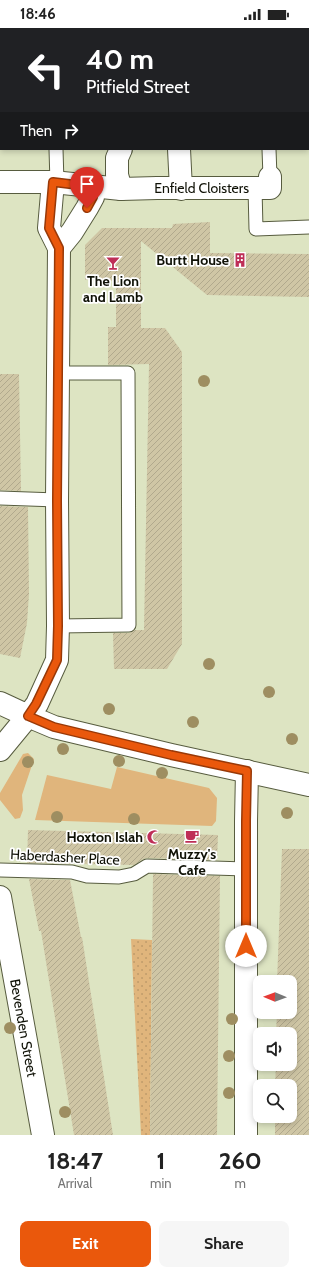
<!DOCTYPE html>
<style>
body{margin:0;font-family:Cabin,sans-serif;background:#f6f6f6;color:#222;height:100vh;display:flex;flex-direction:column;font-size:15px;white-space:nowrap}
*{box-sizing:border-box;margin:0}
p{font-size:13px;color:#767676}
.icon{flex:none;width:22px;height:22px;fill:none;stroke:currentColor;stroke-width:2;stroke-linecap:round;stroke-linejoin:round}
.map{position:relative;height:1107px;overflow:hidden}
.details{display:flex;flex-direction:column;background:#fff;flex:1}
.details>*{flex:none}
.guide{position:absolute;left:0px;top:0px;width:309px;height:122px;box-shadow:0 2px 6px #0003;background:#202124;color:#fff;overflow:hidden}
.needle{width:26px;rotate:271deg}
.fabs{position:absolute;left:253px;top:947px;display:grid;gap:8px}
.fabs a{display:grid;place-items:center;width:44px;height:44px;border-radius:8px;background:#fff;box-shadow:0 2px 6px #0003;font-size:20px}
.pin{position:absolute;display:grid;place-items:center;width:34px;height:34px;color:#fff;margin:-41px -17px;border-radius:50% 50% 50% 0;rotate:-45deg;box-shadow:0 0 4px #0007}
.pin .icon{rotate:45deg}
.me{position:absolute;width:44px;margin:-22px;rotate:0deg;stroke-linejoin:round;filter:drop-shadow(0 0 3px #0008)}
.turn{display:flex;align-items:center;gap:14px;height:84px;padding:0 20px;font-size:18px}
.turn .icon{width:52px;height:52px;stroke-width:2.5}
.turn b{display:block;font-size:28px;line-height:34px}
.then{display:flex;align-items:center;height:38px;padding:0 20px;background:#0003;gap:8px;font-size:15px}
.eta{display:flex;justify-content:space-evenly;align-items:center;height:68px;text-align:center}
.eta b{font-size:24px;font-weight:700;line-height:28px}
.primary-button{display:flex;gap:8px;margin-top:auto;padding:8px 20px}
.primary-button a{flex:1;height:46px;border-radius:8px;background:#ea580c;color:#fff;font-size:16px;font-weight:700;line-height:46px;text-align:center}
.primary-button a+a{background:#f6f6f6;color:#222}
.status{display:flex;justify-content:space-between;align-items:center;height:28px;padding:0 20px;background:#fff;direction:ltr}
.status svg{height:11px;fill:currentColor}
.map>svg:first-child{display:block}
</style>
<div class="status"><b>18:46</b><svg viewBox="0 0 49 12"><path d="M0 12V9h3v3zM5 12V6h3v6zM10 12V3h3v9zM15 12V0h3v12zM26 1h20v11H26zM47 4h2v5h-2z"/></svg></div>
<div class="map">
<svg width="309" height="1107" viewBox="0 0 309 1107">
<defs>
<pattern id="garden-dots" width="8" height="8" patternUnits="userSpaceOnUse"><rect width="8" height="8" fill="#e0b57c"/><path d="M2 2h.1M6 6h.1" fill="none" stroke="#bf9b6a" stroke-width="1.8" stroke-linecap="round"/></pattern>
<pattern id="building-hatch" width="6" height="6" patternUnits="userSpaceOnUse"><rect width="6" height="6" fill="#cfc6a5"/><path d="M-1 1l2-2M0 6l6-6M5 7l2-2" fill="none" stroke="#b1a98d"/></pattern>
</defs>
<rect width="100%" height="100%" fill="#dde4c2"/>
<path fill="#e0b57c" d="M 28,725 L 34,731 L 22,767 L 23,782 L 20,790 L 15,791 L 0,772 L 0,765 L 23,726 Z
M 117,739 L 209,760 L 217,770 L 216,793 L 212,798 L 35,792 L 47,747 L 111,761 Z"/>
<path fill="url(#garden-dots)" d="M 131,911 L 152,912 L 150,1107 L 141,1107 Z"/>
<path fill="url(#building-hatch)" d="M 210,194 L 210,225 L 309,226 L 309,269 L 207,267 L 141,213 L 141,300 L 165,300 L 182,324 L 182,616 L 167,641 L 114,641 L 113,605 L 129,605 L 135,602 L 144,602 L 149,336 L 108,337 L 108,299 L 116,299 L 116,253 L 85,252 L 85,217 L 102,200 L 172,200 L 173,196 Z
M 0,346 L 19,346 L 21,463 L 0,462 Z
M 0,478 L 28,479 L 29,566 L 27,595 L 20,630 L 0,626 Z
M 28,802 L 218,807 L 217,832 L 147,830 L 143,831 L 134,837 L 27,835 Z
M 282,821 L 309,821 L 309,1107 L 275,1107 L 275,1088 L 290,1088 L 290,1058 L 275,1058 L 276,1036 L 290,1036 L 290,1006 L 276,1006 L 277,984 L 290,984 L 290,954 L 277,954 Z
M 153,846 L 220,848 L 217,1107 L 150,1107 Z
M 29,851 L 70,852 L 81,909 L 82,909 L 113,1107 L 74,1107 L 41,903 L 39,903 Z"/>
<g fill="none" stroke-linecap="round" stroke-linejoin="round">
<defs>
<path id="lane" d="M 268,0 L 268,1
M 56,121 L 57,155
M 269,121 L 270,149
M 255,160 L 256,201 L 309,199
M 58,345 L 128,345 L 129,597 L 58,598
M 0,470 L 57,472
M 0,842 L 72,844 L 87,848 L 119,849 L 134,846 L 147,838 L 246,841"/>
<g id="street">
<path d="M 114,0 L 114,1"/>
<path d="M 175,0 L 175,1"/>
<path d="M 121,121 L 117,130 L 117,147 L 121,161"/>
<path d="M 179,121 L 181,161"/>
<path id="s1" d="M 0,154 L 53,154 L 121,161 L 157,160 L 270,160 L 270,149"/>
<path d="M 59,220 L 72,204 L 87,180 L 93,169 L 94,159"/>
<path d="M 0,675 L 28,688 L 37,676 L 57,632 L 58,598 L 57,472 L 59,220 L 49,200 L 53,154"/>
<path id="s2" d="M 0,869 L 43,1107"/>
<path d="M 246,1107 L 246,793 L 247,743"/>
</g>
<path id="secondary" d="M 0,722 L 28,688 L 54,699 L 171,727 L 309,757"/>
</defs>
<use href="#lane" stroke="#575c3f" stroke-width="15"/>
<use href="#street" stroke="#575c3f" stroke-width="24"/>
<use href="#secondary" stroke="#575c3f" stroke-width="24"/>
<use href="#lane" stroke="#fff" stroke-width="13"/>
<use href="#street" stroke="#fff" stroke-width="22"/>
<use href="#secondary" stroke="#fff" stroke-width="22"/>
</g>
<g fill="#9e8e61">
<circle cx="204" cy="353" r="6"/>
<circle cx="209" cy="636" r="6"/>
<circle cx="269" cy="664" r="6"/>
<circle cx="109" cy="681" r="6"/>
<circle cx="193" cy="694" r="6"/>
<circle cx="292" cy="711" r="6"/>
<circle cx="63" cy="721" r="6"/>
<circle cx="119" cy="733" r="6"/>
<circle cx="28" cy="734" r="6"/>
<circle cx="162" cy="745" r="6"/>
<circle cx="287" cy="785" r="6"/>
<circle cx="57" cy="789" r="6"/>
<circle cx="134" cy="791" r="6"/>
<circle cx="232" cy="991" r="6"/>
<circle cx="10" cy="1000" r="6"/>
<circle cx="229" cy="1028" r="6"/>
<circle cx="229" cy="1065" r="6"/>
<circle cx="65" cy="1084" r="6"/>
</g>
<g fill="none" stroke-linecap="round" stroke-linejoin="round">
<defs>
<path id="route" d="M 87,180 L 93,169 L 94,159 L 53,154 L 49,200 L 59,220 L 57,472 L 58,598 L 57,632 L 36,676 L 28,688 L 54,699 L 171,727 L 247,743 L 246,793 L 246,918"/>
</defs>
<use href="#route" stroke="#983908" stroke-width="10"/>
<use href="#route" stroke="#ea580c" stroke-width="7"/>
</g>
<defs>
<symbol id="building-bare" viewBox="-9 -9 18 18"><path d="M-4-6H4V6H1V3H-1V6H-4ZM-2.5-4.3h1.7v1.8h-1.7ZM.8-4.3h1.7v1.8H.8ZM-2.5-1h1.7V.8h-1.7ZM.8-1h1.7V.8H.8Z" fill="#be2e57" stroke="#fff" stroke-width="2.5" paint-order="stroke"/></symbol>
<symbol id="bar-bare" viewBox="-9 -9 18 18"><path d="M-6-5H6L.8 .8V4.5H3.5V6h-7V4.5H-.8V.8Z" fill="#be2e57" stroke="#fff" stroke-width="2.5" paint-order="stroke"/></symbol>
<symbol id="cafe-bare" viewBox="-9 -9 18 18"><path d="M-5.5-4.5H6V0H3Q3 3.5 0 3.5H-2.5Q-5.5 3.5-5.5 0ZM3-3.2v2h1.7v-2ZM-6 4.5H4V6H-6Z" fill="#be2e57" stroke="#fff" stroke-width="2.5" paint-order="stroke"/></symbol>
<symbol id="mosque-bare" viewBox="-9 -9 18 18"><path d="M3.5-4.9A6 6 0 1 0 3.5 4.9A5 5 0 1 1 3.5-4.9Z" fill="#be2e57" stroke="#fff" stroke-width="2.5" paint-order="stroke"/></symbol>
</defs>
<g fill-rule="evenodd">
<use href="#building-bare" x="230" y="222" width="20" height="20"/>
<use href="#bar-bare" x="103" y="225" width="20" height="20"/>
<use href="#cafe-bare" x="182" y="798" width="20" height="20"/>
<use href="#mosque-bare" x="144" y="799" width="20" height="20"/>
</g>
<g text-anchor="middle" stroke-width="3.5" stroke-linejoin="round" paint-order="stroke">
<g font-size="14" fill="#0f1106" stroke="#fff">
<text dy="5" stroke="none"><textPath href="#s1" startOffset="202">Enfield Cloisters</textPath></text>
<text transform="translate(65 829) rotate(3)" y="5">Haberdasher Place</text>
<text dy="5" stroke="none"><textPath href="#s2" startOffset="133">Bevenden Street</textPath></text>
</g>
<g font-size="14" font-weight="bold" fill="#0f1106" stroke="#fff" text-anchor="end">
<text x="229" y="237">Burtt House</text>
<text x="113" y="258" text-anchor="middle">The Lion<tspan x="113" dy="16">and Lamb</tspan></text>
<text x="143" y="814">Hoxton Islah</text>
<text x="192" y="831" text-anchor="middle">Muzzy's<tspan x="192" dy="16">Cafe</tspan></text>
</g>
</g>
</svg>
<div class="fabs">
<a><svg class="needle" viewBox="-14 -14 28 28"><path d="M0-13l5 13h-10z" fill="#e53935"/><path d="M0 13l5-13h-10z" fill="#767676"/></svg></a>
<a><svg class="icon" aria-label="sound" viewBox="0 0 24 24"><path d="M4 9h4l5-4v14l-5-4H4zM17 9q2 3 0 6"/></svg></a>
<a><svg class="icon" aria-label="search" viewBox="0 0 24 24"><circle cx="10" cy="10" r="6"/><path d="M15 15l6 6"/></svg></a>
</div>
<div class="pin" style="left:87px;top:180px;background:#d93025"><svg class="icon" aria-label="arrive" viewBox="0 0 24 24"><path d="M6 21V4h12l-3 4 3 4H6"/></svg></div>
<svg class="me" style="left:246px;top:918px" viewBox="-20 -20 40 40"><circle r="19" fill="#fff"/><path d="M0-13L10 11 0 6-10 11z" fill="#ea580c"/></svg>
<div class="guide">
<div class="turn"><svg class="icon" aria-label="left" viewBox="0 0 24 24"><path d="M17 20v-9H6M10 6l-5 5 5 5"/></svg><div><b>40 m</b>Pitfield Street</div></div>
<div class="then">Then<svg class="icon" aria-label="right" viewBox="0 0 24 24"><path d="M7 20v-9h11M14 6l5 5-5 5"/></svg></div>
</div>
</div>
<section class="details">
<div class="eta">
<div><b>18:47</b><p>Arrival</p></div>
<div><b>1</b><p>min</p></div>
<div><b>260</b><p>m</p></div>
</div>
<div class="primary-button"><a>Exit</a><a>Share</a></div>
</section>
